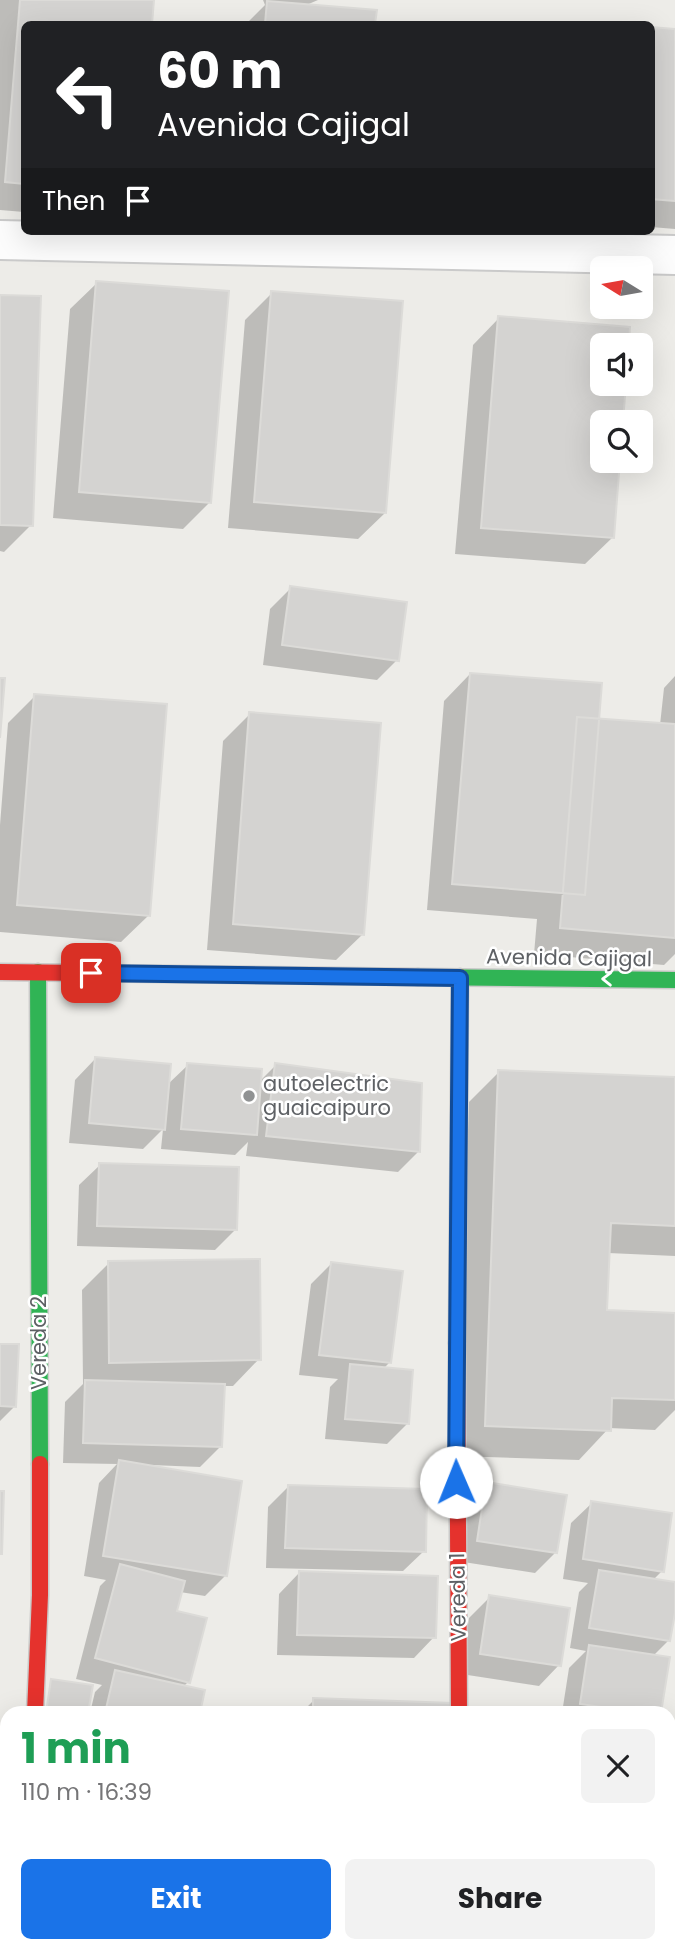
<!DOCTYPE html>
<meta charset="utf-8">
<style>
body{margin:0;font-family:Poppins,sans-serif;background:#f2f2f2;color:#202124;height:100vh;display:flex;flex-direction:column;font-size:26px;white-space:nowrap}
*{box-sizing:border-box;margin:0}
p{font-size:23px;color:#757577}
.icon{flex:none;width:38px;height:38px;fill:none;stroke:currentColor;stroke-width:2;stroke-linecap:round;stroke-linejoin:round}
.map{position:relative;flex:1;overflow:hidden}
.drawer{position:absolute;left:0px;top:1706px;width:676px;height:247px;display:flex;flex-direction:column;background:#fff;border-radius:21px 21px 0 0;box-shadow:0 7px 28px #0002}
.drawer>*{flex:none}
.banner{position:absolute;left:21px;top:21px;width:634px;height:214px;border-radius:10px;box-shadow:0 7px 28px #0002;background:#202124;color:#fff;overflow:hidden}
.needle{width:46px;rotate:281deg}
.tools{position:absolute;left:590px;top:256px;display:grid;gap:14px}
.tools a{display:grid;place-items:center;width:63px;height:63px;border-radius:10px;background:#fff;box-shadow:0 7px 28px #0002;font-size:35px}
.pin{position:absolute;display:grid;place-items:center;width:60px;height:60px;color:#fff;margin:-30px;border-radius:14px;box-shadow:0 4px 10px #0006}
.me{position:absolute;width:77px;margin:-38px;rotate:359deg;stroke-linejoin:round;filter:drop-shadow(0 0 5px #0008)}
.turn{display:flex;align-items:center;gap:24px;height:147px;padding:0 21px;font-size:32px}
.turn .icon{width:91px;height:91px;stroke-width:2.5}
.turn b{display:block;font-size:49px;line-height:60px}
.then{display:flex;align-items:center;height:66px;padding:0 21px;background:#0003;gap:14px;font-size:26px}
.round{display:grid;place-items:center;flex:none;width:74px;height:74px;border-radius:10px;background:#f2f2f2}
.head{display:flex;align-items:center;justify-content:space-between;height:119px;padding:0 21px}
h1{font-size:42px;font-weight:700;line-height:52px;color:#1e9e55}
.primary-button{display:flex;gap:14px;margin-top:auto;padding:14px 21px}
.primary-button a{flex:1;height:80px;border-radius:10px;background:#1a73e8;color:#fff;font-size:28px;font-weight:700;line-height:80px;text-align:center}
.primary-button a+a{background:#f2f2f2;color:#202124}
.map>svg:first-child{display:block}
</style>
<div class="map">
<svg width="675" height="1952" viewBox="0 0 675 1952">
<rect width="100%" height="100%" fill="#edece8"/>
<path fill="#0003" d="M 0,0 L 152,0 L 150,24 L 24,24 L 24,212 L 0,210 Z
M 263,0 L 318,0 L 304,6 L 375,12 L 374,24 L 246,24 L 265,5 Z
M 651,29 L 675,31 L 675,229 L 651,227 Z
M 97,283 L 210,502 L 183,529 L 53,518 L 70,309 Z
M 272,293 L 385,513 L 358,539 L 228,528 L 245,320 Z
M 0,297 L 31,525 L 4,552 L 0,551 Z
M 499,318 L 602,345 L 602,460 L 612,538 L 585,564 L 455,554 L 473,345 Z
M 291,588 L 397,660 L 377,680 L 263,665 L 270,609 Z
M 470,674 L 598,720 L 660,725 L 664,688 L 675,676 L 675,954 L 664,965 L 534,954 L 537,919 L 427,910 L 444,701 Z
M 35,696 L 148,916 L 121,942 L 0,932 L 0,825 L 8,723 Z
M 250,714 L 363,934 L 336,960 L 207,950 L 223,741 Z
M 95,1059 L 167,1085 L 188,1065 L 260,1081 L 276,1065 L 419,1151 L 398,1172 L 246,1156 L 248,1142 L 235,1155 L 161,1149 L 163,1129 L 143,1149 L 69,1143 L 75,1080 Z
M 499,1072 L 675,1079 L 675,1256 L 608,1253 L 605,1312 L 675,1315 L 675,1410 L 655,1430 L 609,1428 L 579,1460 L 456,1456 L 469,1102 Z
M 100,1165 L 236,1229 L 215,1250 L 77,1246 L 79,1185 Z
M 109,1263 L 259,1359 L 233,1386 L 223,1386 L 221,1446 L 200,1467 L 151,1465 L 226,1575 L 205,1596 L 180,1592 L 175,1612 L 188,1682 L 183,1687 L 203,1691 L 198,1713 L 90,1713 L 95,1692 L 102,1685 L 76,1679 L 100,1586 L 106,1580 L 84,1576 L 99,1483 L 117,1464 L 63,1463 L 65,1402 L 83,1384 L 82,1290 Z
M 331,1264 L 389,1363 L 383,1369 L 407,1424 L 387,1444 L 325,1439 L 330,1387 L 338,1379 L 299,1375 L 311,1284 Z
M 0,1345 L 15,1406 L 0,1421 Z
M 486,1484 L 556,1552 L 535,1573 L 457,1561 L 466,1505 Z
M 289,1486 L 424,1551 L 403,1571 L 266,1568 L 268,1507 Z
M 592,1503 L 662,1571 L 653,1580 L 675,1584 L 675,1602 L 669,1640 L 652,1657 L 668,1659 L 659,1713 L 562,1713 L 569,1668 L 586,1651 L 570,1648 L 579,1592 L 588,1583 L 563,1579 L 571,1523 Z
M 299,1573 L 434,1637 L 414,1658 L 277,1655 L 279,1594 Z
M 490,1597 L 559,1665 L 539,1686 L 461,1674 L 469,1618 Z
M 314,1700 L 451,1713 L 301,1713 Z
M 51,1946 L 208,1946 L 208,1952 L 51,1952 Z
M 282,1946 L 439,1946 L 434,1952 L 282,1952 Z
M 472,1946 L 668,1946 L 671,1952 L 472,1952 Z"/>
<path fill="#d4d3d1" stroke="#dcdbd8" stroke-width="2" d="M 20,0 L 154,0 L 152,24 L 24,24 L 24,184 L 5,182 Z
M 267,1 L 377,10 L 375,24 L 265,24 Z
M 651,27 L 675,29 L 675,201 L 651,199 Z
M 96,281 L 229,291 L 211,503 L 79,492 Z
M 271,291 L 403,301 L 386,513 L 254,502 Z
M 0,295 L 41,296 L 33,526 L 0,525 Z
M 498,316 L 630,327 L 629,345 L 602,345 L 602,383 L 626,383 L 623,422 L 602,422 L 602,460 L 620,460 L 614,538 L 481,528 Z
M 290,586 L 407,602 L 399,661 L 282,645 Z
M 470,673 L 602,683 L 585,895 L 452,884 Z
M 0,678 L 5,678 L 0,738 Z
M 34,694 L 167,704 L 150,916 L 17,905 Z
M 249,712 L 381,723 L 364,935 L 233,924 Z
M 577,717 L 675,724 L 675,938 L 560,928 Z
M 95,1057 L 171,1064 L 165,1130 L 89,1123 Z
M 187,1063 L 262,1069 L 257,1135 L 181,1129 Z
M 275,1063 L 422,1083 L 420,1152 L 266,1136 Z
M 498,1070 L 675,1077 L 675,1226 L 611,1223 L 607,1310 L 675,1313 L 675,1400 L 612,1398 L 611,1431 L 485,1426 Z
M 99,1163 L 239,1167 L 237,1230 L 97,1226 Z
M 260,1259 L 261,1360 L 109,1363 L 108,1261 Z
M 331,1262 L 403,1271 L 391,1363 L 319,1355 Z
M 0,1344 L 19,1344 L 16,1407 L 0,1406 Z
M 350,1364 L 413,1370 L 409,1424 L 345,1419 Z
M 85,1380 L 225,1384 L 222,1447 L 83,1443 Z
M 119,1460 L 242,1481 L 227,1576 L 103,1556 Z
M 486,1482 L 567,1495 L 557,1553 L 477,1541 Z
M 288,1485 L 427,1489 L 426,1552 L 285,1548 Z
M 0,1491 L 4,1491 L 2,1554 L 0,1554 Z
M 591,1501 L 672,1513 L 664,1572 L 583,1559 Z
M 120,1564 L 185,1581 L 177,1611 L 207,1618 L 190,1683 L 95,1658 Z
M 599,1570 L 675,1582 L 675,1613 L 670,1641 L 589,1628 Z
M 299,1571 L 438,1576 L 436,1638 L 297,1635 Z
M 489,1595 L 570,1608 L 561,1666 L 480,1654 Z
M 589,1645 L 670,1657 L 661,1713 L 644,1713 L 580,1704 Z
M 115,1670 L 205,1690 L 200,1713 L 105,1713 Z
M 51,1679 L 93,1685 L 88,1713 L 46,1713 Z
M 313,1698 L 453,1703 L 453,1713 L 313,1713 Z
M 668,1872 L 674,1872 L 672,1952 L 573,1952 L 573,1946 L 668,1946 Z
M 70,1946 L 210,1946 L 210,1952 L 70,1952 Z
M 492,1946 L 560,1946 L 559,1952 L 492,1952 Z"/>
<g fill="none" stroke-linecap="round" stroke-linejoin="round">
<defs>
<path id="street" d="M 0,240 L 675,255
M 668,1849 L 675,1849
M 25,1952 L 25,1946
M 455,1952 L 456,1946"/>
<path id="fast" d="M 38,972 L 40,1464
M 418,977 L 675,980"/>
<path id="slow" d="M 457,1343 L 460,977"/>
<path id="jam" d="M 0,972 L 418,977
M 457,1343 L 459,1713
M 35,1713 L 40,1595 L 40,1464"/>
</defs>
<use href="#street" stroke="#cacaca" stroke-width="42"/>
<use href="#fast" stroke="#cacac9" stroke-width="19"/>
<use href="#slow" stroke="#cacac9" stroke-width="19"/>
<use href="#jam" stroke="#cacac9" stroke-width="19"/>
<use href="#street" stroke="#fcfcfc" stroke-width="38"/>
<use href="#fast" stroke="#30b455" stroke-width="16"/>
<use href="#slow" stroke="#ff9f0a" stroke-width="16"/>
<use href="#jam" stroke="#e5322d" stroke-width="16"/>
</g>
<defs><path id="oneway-chevron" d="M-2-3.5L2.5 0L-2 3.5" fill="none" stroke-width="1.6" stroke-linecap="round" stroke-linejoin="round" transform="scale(1.75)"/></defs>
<use stroke="#fff" href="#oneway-chevron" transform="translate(607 979) rotate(-179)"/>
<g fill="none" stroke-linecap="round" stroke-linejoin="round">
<defs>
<path id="route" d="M 91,973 L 460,978 L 456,1482"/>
</defs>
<use href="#route" stroke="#114b97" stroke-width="18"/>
<use href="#route" stroke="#1a73e8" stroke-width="12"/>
</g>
<circle fill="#909293" stroke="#fff" stroke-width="2.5" cx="249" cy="1096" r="7"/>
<g text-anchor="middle" stroke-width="5" stroke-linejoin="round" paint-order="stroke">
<g font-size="21" fill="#5e6165" stroke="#fff">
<text transform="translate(569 958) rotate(1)" y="7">Avenida Cajigal</text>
<text transform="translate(39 1343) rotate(-90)" y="7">Vereda 2</text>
<text transform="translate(458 1597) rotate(-91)" y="7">Vereda 1</text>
</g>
<g font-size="21" fill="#5e6165" stroke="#fff" text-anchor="start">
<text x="263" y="1091">autoelectric<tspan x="263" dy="24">guaicaipuro</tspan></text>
</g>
</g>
</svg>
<div class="tools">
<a><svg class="needle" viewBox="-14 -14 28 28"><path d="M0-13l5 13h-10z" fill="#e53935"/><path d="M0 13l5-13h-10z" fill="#757577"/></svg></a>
<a><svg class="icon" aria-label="sound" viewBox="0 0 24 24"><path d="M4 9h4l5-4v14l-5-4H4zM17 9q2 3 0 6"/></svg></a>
<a><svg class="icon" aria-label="search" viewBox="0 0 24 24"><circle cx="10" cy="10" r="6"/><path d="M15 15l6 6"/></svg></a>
</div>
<div class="pin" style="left:91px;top:973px;background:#d93025"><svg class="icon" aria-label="arrive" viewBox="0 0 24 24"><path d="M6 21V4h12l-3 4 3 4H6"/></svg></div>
<svg class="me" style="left:456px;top:1482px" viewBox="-20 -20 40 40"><circle r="19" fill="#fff"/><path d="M0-13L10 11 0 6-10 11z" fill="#1a73e8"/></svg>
<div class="banner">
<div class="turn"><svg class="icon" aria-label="left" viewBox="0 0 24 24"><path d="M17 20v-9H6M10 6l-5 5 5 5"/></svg><div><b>60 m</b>Avenida Cajigal</div></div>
<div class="then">Then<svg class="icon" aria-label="arrive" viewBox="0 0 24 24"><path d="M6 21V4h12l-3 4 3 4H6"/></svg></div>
</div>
<section class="drawer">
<div class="head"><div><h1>1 min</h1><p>110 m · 16:39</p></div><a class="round"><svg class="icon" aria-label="close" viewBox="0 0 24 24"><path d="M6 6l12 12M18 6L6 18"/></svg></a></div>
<div class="primary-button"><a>Exit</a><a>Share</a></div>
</section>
</div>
